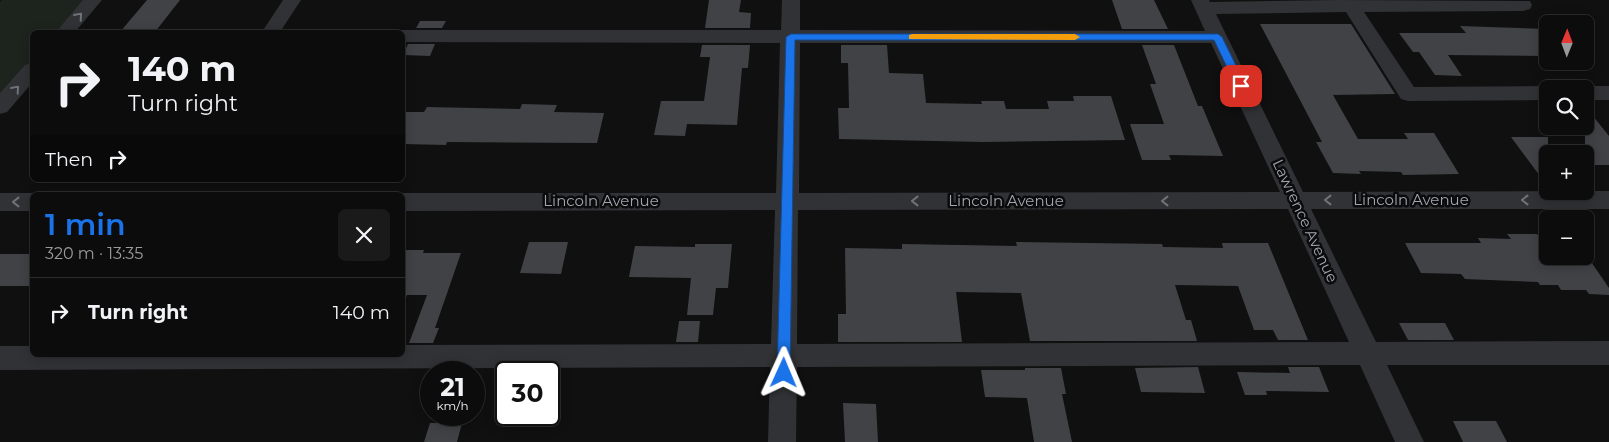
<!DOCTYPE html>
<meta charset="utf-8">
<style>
body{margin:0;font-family:Montserrat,sans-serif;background:#1a1a1b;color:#f1f3f6;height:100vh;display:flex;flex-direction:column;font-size:19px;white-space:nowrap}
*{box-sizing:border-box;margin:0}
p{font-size:16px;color:#9a9b9d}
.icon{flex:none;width:28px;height:28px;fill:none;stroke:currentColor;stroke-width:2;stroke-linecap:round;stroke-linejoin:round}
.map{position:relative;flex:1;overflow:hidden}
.drawer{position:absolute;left:30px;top:192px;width:375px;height:165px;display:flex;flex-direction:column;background:#0c0c0d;border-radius:8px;box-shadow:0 2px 12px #0003,0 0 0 1px #2c2c2e}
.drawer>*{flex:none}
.top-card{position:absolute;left:30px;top:30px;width:375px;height:152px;border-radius:8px;box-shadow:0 2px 12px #0003,0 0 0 1px #2c2c2e;background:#0c0c0d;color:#f1f3f6;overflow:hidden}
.needle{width:32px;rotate:1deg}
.fabs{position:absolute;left:1539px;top:15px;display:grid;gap:10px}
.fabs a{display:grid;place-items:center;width:55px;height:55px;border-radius:8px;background:#0c0c0d;box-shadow:0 2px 12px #0003,0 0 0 1px #2c2c2e;font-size:25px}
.speed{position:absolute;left:420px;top:361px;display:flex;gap:10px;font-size:25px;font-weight:700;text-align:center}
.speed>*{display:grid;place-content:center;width:65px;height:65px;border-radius:50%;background:#0c0c0d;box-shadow:0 2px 12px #0003,0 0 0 1px #2c2c2e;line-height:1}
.speed small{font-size:12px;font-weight:400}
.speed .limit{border:2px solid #111;border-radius:8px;background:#fff;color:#111}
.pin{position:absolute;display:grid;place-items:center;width:42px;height:42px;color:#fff;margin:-21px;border-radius:10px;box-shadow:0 2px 8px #0006}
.me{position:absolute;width:55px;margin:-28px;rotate:1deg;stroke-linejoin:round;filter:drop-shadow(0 0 4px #0008)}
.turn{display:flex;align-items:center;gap:18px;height:105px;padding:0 15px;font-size:22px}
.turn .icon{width:65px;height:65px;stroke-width:2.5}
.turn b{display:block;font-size:35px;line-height:42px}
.then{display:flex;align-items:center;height:48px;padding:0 15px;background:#0003;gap:10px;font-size:19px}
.round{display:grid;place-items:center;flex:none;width:52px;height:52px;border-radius:8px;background:#1a1a1b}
.head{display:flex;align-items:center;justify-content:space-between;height:85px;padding:0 15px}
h1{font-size:30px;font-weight:600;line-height:38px;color:#1a73e8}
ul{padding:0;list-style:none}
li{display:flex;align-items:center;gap:15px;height:70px;padding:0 15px;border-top:1px solid #2c2c2e}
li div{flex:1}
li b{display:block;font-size:19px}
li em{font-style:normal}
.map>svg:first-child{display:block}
</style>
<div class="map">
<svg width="1609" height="442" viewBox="0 0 1609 442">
<rect width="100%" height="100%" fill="#101011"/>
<path fill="#1d231d" d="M 2,0 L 87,0 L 58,32 L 32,32 L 32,62 L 0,98 L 0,2 Z"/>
<path fill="#414246" d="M 147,0 L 180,0 L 155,32 L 120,32 Z
M 709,0 L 741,0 L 739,12 L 751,13 L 750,28 L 705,28 Z
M 1112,0 L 1154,0 L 1168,29 L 1122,29 Z
M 420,21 L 446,21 L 442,28 L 416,28 Z
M 1260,24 L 1351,24 L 1395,94 L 1333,95 L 1358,139 L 1408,139 L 1404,133 L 1434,133 L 1459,174 L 1403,175 L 1401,172 L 1359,171 L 1361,174 L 1333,173 L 1316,142 L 1322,142 Z
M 1460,26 L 1548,29 L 1548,56 L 1448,55 L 1462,76 L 1435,75 L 1419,52 L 1413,52 L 1399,33 L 1466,33 Z
M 408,44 L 435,44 L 430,56 L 403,55 Z
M 702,45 L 750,45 L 748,68 L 742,68 L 737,125 L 687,124 L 685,136 L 654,135 L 661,101 L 704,101 L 710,57 L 700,57 Z
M 841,45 L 887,45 L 889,73 L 923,74 L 926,103 L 982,104 L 981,101 L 1004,101 L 1006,109 L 1049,109 L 1047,101 L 1074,101 L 1073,96 L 1111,96 L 1125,140 L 983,142 L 839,139 L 838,108 L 849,108 L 848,63 L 841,63 Z
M 1142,45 L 1174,45 L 1198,106 L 1202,106 L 1223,156 L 1169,155 L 1171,160 L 1142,160 L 1130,124 L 1164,124 L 1150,84 L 1156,84 Z
M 522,104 L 557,105 L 554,112 L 604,113 L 597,143 L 447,142 L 446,145 L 402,144 L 402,112 L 424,112 L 427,107 L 520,109 Z
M 1585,106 L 1609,136 L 1609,165 L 1585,165 Z
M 1511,137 L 1548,137 L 1548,187 Z
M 1507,234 L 1537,234 L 1548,250 L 1548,256 L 1587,256 L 1609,288 L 1609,295 L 1589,294 L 1586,290 L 1561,290 L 1558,285 L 1540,285 L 1538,282 L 1465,279 L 1461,274 L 1421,273 L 1405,243 L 1481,243 L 1478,238 L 1511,239 Z
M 529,242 L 568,242 L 561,274 L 520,273 Z
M 1016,242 L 1162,244 L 1163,247 L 1223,248 L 1222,243 L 1268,243 L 1308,340 L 1278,340 L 1273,330 L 1254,330 L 1238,286 L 1175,285 L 1186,320 L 1191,320 L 1197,341 L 1030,341 L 1021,293 L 956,292 L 962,342 L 838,342 L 838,314 L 846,314 L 845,248 L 902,249 L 902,244 L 1017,246 Z
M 695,244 L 732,244 L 728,288 L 716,288 L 713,315 L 687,315 L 691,278 L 629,277 L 635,246 L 695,247 Z
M 402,250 L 424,250 L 423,253 L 461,253 L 435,328 L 439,328 L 433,343 L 409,343 L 427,295 L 407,295 L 404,302 L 402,302 Z
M 0,254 L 32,254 L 32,286 L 0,286 Z
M 679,321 L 700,321 L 698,342 L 676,342 Z
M 1399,323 L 1445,323 L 1454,340 L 1408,340 Z
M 1198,367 L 1205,393 L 1141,392 L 1135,368 Z
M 1288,367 L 1319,367 L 1329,392 L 1266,391 L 1267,395 L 1245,395 L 1237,372 L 1290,373 Z
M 1025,368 L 1061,368 L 1066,394 L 1062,394 L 1072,442 L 1034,442 L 1027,398 L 985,397 L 981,370 L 1025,370 Z
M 843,403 L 876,404 L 878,442 L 845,442 Z
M 1453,421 L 1496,421 L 1507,442 L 1463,442 Z
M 430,423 L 462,423 L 457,442 L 424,442 Z"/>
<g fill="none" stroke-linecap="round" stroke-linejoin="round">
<path fill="#313235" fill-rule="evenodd" d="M 83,0 L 102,0 L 75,32 L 56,32 Z
M 283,0 L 301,0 L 280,32 L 262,32 Z
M 782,0 L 800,0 L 800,30 L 1205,31 L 1191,0 L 1209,0 L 1210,2 L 1338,0 L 1530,1 L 1532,5 L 1530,9 L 1523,11 L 1364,12 L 1414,87 L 1548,86 L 1555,88 L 1548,89 L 1548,100 L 1408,101 L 1401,99 L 1346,12 L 1216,14 L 1303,192 L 1609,191 L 1609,209 L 1311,209 L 1376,342 L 1609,341 L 1609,365 L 1387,365 L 1424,442 L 1395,442 L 1360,365 L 797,367 L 796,442 L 768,442 L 770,367 L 0,370 L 0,346 L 32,346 L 32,355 L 402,355 L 402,345 L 771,344 L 775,210 L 402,211 L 402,195 L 396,195 L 402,193 L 776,193 L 780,43 L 402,42 L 402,32 L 395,32 L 402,30 L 781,30 ZM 800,43 L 1211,43 L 1280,192 L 799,193 ZM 1288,209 L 1349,342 L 797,344 L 798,210 Z
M 32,63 L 32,83 L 7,112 L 0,114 L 0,93 L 25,65 Z
M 1585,86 L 1609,86 L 1609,100 L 1585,100 L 1585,89 L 1577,89 Z
M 0,193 L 32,193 L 38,195 L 32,195 L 32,211 L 0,211 Z"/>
</g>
<defs><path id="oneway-chevron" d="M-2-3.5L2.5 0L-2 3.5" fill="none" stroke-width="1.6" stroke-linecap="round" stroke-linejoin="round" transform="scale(1.25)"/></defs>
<g stroke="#6f7279">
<use href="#oneway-chevron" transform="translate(79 16) rotate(-49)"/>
<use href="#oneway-chevron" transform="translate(16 89) rotate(-49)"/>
<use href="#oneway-chevron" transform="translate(1328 200) rotate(180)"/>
<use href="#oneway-chevron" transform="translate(1525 200) rotate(180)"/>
<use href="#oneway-chevron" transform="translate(915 201) rotate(180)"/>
<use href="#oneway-chevron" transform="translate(1165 201) rotate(180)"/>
<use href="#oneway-chevron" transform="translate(16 202) rotate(180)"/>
</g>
<path fill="#1a73e8" stroke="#114b97" d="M 791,34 L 1218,34 L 1222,37 L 1246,86 L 1244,88 L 1237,88 L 1214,40 L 795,40 L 790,373 L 788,377 L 784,378 L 779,377 L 777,373 L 786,37 Z"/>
<path fill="#f59e0b" d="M 912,34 L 1075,34 L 1080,37 L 1075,40 L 909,39 L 909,35 Z"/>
<g text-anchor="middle" stroke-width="5" stroke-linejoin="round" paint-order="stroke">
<g font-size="15" fill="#a2a6b0" stroke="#0b0b0c">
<text x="1411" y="205">Lincoln Avenue</text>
<text x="601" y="206">Lincoln Avenue</text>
<text x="1006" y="206">Lincoln Avenue</text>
<text transform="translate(1305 221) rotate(65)" y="5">Lawrence Avenue</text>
</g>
</g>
</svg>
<div class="fabs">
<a><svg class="needle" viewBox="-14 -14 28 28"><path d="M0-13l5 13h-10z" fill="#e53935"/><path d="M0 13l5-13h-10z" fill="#9a9b9d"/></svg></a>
<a><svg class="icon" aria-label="search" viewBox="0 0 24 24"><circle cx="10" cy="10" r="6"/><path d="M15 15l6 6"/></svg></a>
<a>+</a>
<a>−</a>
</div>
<div class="speed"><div>21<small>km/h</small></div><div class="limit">30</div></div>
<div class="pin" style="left:1241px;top:86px;background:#d93025"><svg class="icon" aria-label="arrive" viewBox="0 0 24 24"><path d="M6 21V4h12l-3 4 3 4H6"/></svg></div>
<svg class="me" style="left:784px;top:373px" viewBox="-20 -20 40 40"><path d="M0-17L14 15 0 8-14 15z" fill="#1a73e8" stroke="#fff" stroke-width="4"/></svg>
<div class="top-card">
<div class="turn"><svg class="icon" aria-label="right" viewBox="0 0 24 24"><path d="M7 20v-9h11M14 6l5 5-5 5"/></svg><div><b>140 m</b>Turn right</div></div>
<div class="then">Then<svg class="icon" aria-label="right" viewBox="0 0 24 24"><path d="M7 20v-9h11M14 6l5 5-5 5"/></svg></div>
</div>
<section class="drawer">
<div class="head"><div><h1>1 min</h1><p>320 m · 13:35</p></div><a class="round"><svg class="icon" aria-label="close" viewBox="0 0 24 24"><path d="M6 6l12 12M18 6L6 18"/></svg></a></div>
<ul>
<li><svg class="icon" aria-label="right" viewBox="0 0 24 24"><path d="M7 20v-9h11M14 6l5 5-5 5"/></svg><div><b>Turn right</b></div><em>140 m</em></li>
</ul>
</section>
</div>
